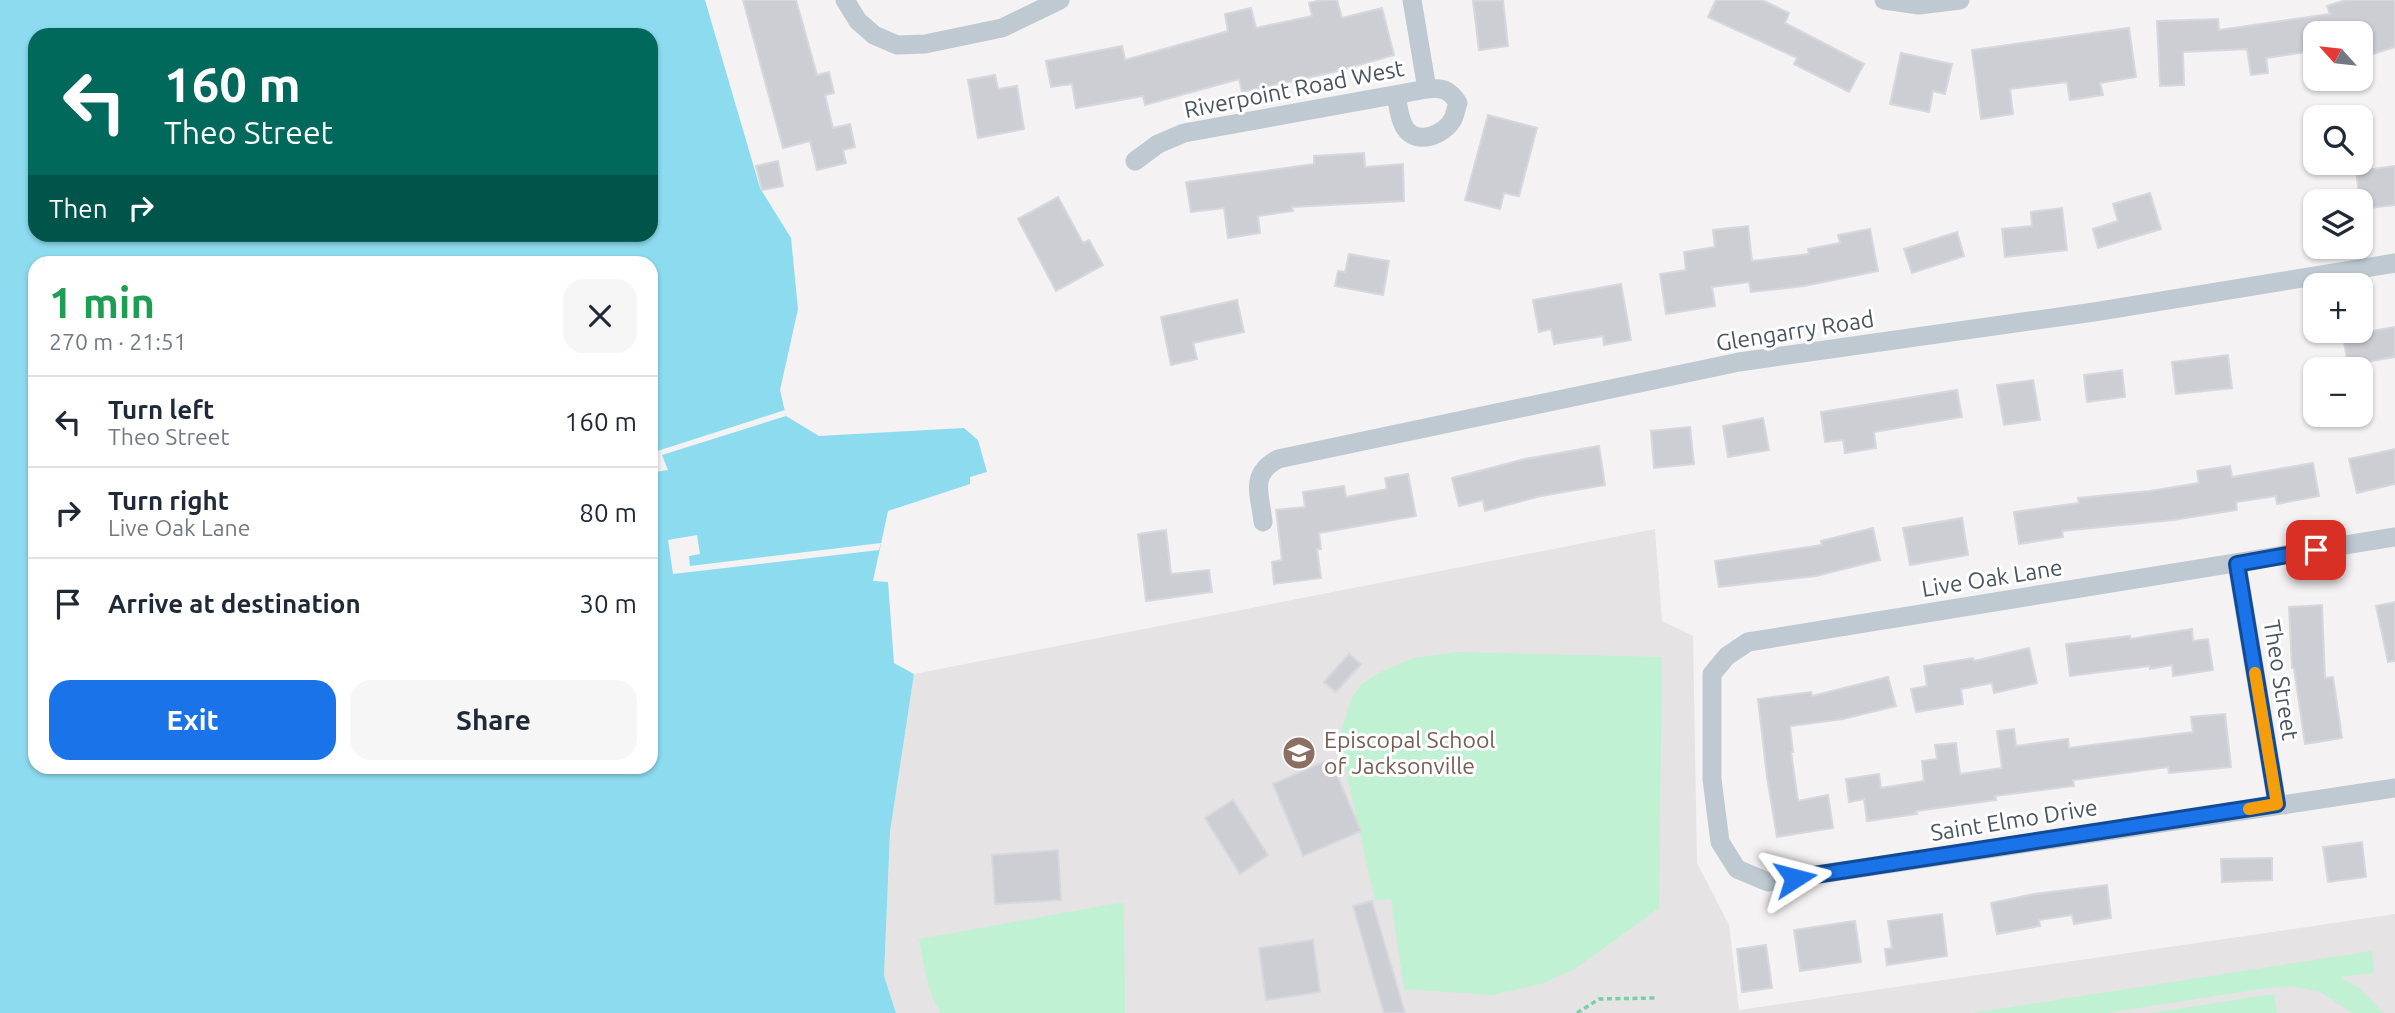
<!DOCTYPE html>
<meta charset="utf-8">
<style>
body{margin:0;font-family:Ubuntu,sans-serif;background:#f6f6f7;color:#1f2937;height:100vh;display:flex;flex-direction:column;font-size:26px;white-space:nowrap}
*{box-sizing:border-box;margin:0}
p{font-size:23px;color:#747a83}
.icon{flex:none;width:38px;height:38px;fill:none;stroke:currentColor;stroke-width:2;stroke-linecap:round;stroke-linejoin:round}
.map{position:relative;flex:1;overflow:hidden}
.panel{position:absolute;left:28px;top:256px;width:630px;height:518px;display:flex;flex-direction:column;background:#fff;border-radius:21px;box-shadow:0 2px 5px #0004}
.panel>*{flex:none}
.top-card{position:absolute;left:28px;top:28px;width:630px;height:214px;border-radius:21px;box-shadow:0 2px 5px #0004;background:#00695c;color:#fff;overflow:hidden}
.needle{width:46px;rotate:297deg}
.tools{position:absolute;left:2303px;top:21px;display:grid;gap:14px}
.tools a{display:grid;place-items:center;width:70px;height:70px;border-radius:14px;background:#fff;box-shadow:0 2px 5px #0004;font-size:35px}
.pin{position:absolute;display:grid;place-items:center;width:60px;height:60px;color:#fff;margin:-30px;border-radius:14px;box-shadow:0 4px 10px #0006}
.me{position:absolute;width:77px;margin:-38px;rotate:81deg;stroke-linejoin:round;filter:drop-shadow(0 0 5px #0008)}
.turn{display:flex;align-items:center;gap:24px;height:147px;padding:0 21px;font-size:32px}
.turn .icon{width:91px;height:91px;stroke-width:2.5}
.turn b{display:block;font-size:49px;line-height:60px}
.then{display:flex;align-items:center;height:66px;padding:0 21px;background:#0003;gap:14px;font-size:26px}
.round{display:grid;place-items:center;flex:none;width:74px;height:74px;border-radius:21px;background:#f6f6f7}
.overview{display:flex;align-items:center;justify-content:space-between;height:119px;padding:0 21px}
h1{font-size:42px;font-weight:600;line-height:52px;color:#1e9e55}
.action{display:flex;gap:14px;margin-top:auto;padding:14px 21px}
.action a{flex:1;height:80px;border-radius:21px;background:#1a73e8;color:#fff;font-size:28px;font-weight:600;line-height:80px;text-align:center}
.action a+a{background:#f6f6f7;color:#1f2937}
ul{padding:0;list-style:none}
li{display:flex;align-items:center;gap:21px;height:91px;padding:0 21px;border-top:2px solid #e0e1e3}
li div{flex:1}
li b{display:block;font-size:26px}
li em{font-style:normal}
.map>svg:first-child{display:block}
</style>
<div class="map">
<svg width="2395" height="1013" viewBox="0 0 2395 1013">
<rect width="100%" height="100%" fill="#f4f2f2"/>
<path fill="#e5e3e4" d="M 1655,529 L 1662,621 L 1693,636 L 1697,863 L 1729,925 L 1739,1010 L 2395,914 L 2395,1013 L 896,1013 L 884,977 L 890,832 L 914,674 Z"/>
<path fill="#c0f1d3" d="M 1456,652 L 1662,657 L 1659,908 L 1576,968 L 1544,983 L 1492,995 L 1404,989 L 1391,899 L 1375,901 L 1339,739 L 1351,699 L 1361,685 L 1378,673 L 1414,658 Z
M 1124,902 L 1125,1013 L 941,1013 C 927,992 923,963 919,939 Z
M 2372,951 L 2374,973 L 2340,977 L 2359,988 L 2384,1013 L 2353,1013 L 2320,992 L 2291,986 L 2274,987 L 2106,1013 L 1972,1013 Z
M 2274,994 L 2277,1013 L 2150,1013 Z"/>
<path fill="#8ddbef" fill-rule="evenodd" d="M 0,0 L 705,0 L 760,188 L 791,238 L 798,309 L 780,390 L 786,416 L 819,436 L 964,428 L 978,440 L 987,472 L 970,477 L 970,484 L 888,511 L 873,581 L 888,582 L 894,663 L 914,674 L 890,832 L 884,976 L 896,1013 L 0,1013 ZM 35,35 L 651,35 L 651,234 L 35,234 ZM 35,262 L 651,262 L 651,766 L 35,766 Z"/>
<path fill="#f4f2f2" d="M 785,410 L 786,416 L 662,455 L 668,470 L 655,472 L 651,453 Z
M 697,535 L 700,554 L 689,556 L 690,566 L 881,543 L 879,550 L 673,574 L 668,540 Z"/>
<path fill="#ccced4" stroke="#d6d8dd" stroke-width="2" d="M 743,0 L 796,0 L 817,75 L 829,72 L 834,93 L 825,95 L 833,128 L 850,124 L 855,147 L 843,150 L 846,163 L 817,170 L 810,141 L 783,148 Z
M 1321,0 L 1337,0 L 1342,18 L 1382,8 L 1394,55 L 1334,72 L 1242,92 L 1239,79 L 1145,105 L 1143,96 L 1076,108 L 1072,84 L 1051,87 L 1046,61 L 1122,46 L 1125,60 L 1228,31 L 1225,14 L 1251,8 L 1256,28 L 1312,16 L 1309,3 Z
M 1503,0 L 1508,46 L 1479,50 L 1473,1 Z
M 1716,0 L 1762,0 L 1789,13 L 1785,23 L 1864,64 L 1849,92 L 1794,64 L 1797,58 L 1708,17 Z
M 2346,0 L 2395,0 L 2395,47 L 2370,55 L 2366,41 L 2361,43 L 2361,33 L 2312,33 L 2314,51 L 2266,58 L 2268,73 L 2251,75 L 2247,49 L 2183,52 L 2184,85 L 2160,86 L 2157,21 L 2218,19 L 2219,30 L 2330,14 L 2327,6 Z
M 2129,28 L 2136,77 L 2100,83 L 2103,95 L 2070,100 L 2067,82 L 2010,89 L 2013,114 L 1981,119 L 1972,50 Z
M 1901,53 L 1952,64 L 1945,94 L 1933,91 L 1929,112 L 1890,104 Z
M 995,75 L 998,89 L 1017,86 L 1024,129 L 978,138 L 968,80 Z
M 1488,115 L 1537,128 L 1519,196 L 1504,193 L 1500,209 L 1465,200 Z
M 1364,153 L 1365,167 L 1403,164 L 1404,201 L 1292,207 L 1293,211 L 1258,216 L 1260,233 L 1228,238 L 1224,208 L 1191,212 L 1186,182 L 1314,164 L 1314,156 Z
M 778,161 L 783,186 L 762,190 L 756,166 Z
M 2395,166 L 2395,205 L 2361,209 L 2356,171 Z
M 2150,193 L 2161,229 L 2098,248 L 2093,229 L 2118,221 L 2113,204 Z
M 1058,197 L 1083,243 L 1089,240 L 1103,265 L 1056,291 L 1018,219 Z
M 2062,208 L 2067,250 L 2005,257 L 2002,229 L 2032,226 L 2031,212 Z
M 1748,226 L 1752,261 L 1809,254 L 1808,249 L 1840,243 L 1838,235 L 1870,229 L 1878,271 L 1804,286 L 1751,292 L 1749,282 L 1712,287 L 1715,306 L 1666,314 L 1660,274 L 1686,270 L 1684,252 L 1715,247 L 1713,230 Z
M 1957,232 L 1964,256 L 1912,273 L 1904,249 Z
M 1349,254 L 1389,261 L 1383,295 L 1335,286 L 1338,271 L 1345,272 Z
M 1621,284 L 1631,340 L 1604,345 L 1603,336 L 1554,344 L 1551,329 L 1539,332 L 1533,300 Z
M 1237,300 L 1244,332 L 1193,343 L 1197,359 L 1171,365 L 1161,317 Z
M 2395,327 L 2395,357 L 2348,365 L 2343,336 Z
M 2228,355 L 2232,388 L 2176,394 L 2172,362 Z
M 2122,370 L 2125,397 L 2087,402 L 2084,375 Z
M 2033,380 L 2040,420 L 2004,425 L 1997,385 Z
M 1957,390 L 1962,417 L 1874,432 L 1876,448 L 1845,453 L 1843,440 L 1825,442 L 1821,412 Z
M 1763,418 L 1769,450 L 1728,457 L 1723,426 Z
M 1690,427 L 1694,464 L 1654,468 L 1651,431 Z
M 1599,446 L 1605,485 L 1541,496 L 1485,511 L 1483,500 L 1459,506 L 1452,478 L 1525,459 Z
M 2395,449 L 2395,484 L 2357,493 L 2349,459 Z
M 2313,463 L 2319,496 L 2277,504 L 2276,496 L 2236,502 L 2237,510 L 2173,520 L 2062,531 L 2063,537 L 2019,544 L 2014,512 L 2079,503 L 2078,498 L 2150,491 L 2199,483 L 2197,471 L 2230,466 L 2232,477 Z
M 1408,474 L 1416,516 L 1319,533 L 1321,549 L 1317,549 L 1321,578 L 1274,584 L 1272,562 L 1282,560 L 1276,510 L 1305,507 L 1303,492 L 1344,486 L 1346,497 L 1387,489 L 1385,478 Z
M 1962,518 L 1968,555 L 1910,565 L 1903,528 Z
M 1873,528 L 1880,560 L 1816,576 L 1719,587 L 1715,561 L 1822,545 L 1821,541 Z
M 1166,530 L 1171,574 L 1209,570 L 1212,592 L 1146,601 L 1138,534 Z
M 2395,602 L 2395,661 L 2388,662 L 2376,606 Z
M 2322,605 L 2325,678 L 2333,677 L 2342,738 L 2305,744 L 2294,668 L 2292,668 L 2289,607 Z
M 2192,629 L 2193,641 L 2208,639 L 2213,670 L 2173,676 L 2172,665 L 2150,669 L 2150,666 L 2070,676 L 2066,644 L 2130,636 L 2130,639 Z
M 2029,648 L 2037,683 L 1994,693 L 1992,683 L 1961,689 L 1963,704 L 1916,712 L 1911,689 L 1927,686 L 1924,666 L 1973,658 L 1974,661 Z
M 1349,654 L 1361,664 L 1336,692 L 1324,682 Z
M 1888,677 L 1896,706 L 1843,719 L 1790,726 L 1793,752 L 1791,752 L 1798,801 L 1828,795 L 1833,828 L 1777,837 L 1767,777 L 1758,699 L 1811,692 L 1812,696 Z
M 2225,714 L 2231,767 L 2169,773 L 2168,767 L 2073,780 L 2074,786 L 1995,796 L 1996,800 L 1916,811 L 1917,814 L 1867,821 L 1864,799 L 1849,802 L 1846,779 L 1879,774 L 1881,788 L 1924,781 L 1922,761 L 1937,759 L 1935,745 L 1956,743 L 1960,774 L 2002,768 L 1997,731 L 2014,729 L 2016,746 L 2068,739 L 2069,748 L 2193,732 L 2191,717 Z
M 1330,759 L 1361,831 L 1303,856 L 1273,784 Z
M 1233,800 L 1268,855 L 1240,874 L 1205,818 Z
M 2362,842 L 2366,877 L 2328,882 L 2323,847 Z
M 1058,850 L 1061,900 L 995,904 L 992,855 Z
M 2272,858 L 2272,880 L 2222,882 L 2221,859 Z
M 2107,885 L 2111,918 L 2074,924 L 2072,915 L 2039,920 L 2040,926 L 1997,934 L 1991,903 L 2034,894 Z
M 1372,901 L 1405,1013 L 1384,1013 L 1353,906 Z
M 1942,914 L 1947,956 L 1887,965 L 1885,949 L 1892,948 L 1888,921 Z
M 1855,921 L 1861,962 L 1800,971 L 1794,930 Z
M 1313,940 L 1320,992 L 1266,1000 L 1259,948 Z
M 1766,945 L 1772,988 L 1742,992 L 1737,949 Z"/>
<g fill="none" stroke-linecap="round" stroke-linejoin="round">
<path stroke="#77d1a5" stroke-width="3.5" stroke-dasharray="5 3.5" stroke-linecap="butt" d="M 1577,1013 L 1599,999 L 1655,998"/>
<path stroke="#bfc9d1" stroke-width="19" d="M 845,0 L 858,21 L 874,35 L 897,45 L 925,44 L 1002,28 L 1060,0
M 1412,0 L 1427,89
M 1884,0 L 1919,5 L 1960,0
M 1135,161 L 1158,144 L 1184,133 L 1427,89 C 1442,87 1450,90 1458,103 C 1456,108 1455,115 1453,119 C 1444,135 1417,146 1405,128 C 1399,119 1398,104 1396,95
M 1263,522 C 1260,493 1249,475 1278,459 L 1739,362 L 2094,312 L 2395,263
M 2395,537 L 1748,642 L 1727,656 L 1712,674 L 1712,779 L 1720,842 L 1737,869 L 1768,882 L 2395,788
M 2237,564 L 2277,804"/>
</g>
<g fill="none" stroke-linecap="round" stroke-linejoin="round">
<defs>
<path id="route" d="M 1795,878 L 2277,804 L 2237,564 L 2316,550"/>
</defs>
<use href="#route" stroke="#114b97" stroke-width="18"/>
<use href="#route" stroke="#1a73e8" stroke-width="12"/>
<path stroke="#f59e0b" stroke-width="12" d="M 2249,809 L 2277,804 L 2255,673"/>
</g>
<defs>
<symbol id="school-disc" viewBox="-11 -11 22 22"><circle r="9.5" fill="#8d6e63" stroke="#fff"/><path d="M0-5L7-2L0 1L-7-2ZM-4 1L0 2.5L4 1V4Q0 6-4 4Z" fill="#fff"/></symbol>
</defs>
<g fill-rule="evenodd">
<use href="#school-disc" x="1280" y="734" width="38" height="38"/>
</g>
<g text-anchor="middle" stroke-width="6" stroke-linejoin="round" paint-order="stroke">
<g font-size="23" fill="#495560" stroke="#fff">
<text transform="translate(1294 89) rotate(-11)" y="8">Riverpoint Road West</text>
<text transform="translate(1795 331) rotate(-9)" y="8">Glengarry Road</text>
<text transform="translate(1992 578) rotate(-9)" y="8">Live Oak Lane</text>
<text transform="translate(2281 680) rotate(81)" y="8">Theo Street</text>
<text transform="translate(2014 820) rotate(-9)" y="8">Saint Elmo Drive</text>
</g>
<g font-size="23" fill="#785e54" stroke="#fff" text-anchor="start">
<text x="1324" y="748">Episcopal School<tspan x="1324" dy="26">of Jacksonville</tspan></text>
</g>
</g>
</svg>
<div class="tools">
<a><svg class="needle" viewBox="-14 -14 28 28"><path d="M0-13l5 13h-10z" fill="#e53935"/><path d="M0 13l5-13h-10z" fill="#747a83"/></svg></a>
<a><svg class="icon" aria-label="search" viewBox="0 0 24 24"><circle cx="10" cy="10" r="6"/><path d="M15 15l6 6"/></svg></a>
<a><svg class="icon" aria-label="layers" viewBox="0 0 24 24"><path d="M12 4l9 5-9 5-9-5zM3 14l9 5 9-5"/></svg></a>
<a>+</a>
<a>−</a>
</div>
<div class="pin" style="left:2316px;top:550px;background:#d93025"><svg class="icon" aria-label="arrive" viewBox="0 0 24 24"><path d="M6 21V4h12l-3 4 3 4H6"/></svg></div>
<svg class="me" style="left:1795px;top:878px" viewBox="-20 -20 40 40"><path d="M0-17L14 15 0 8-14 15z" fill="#1a73e8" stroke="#fff" stroke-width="4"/></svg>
<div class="top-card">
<div class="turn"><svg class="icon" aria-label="left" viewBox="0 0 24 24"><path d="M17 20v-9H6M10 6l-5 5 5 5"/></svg><div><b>160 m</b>Theo Street</div></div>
<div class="then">Then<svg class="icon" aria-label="right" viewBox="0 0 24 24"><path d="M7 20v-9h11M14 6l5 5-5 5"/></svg></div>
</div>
<section class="panel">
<div class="overview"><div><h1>1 min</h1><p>270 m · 21:51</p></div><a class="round"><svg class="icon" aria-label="close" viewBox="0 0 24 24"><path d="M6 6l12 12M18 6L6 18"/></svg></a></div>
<ul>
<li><svg class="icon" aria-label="left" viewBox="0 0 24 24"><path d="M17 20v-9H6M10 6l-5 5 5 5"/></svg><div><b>Turn left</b><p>Theo Street</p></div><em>160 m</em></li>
<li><svg class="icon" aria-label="right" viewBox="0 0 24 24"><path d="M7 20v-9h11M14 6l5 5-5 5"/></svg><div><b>Turn right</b><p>Live Oak Lane</p></div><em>80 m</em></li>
<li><svg class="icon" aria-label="arrive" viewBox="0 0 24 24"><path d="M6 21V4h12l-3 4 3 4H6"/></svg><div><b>Arrive at destination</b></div><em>30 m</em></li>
</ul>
<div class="action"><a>Exit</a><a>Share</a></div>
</section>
</div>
